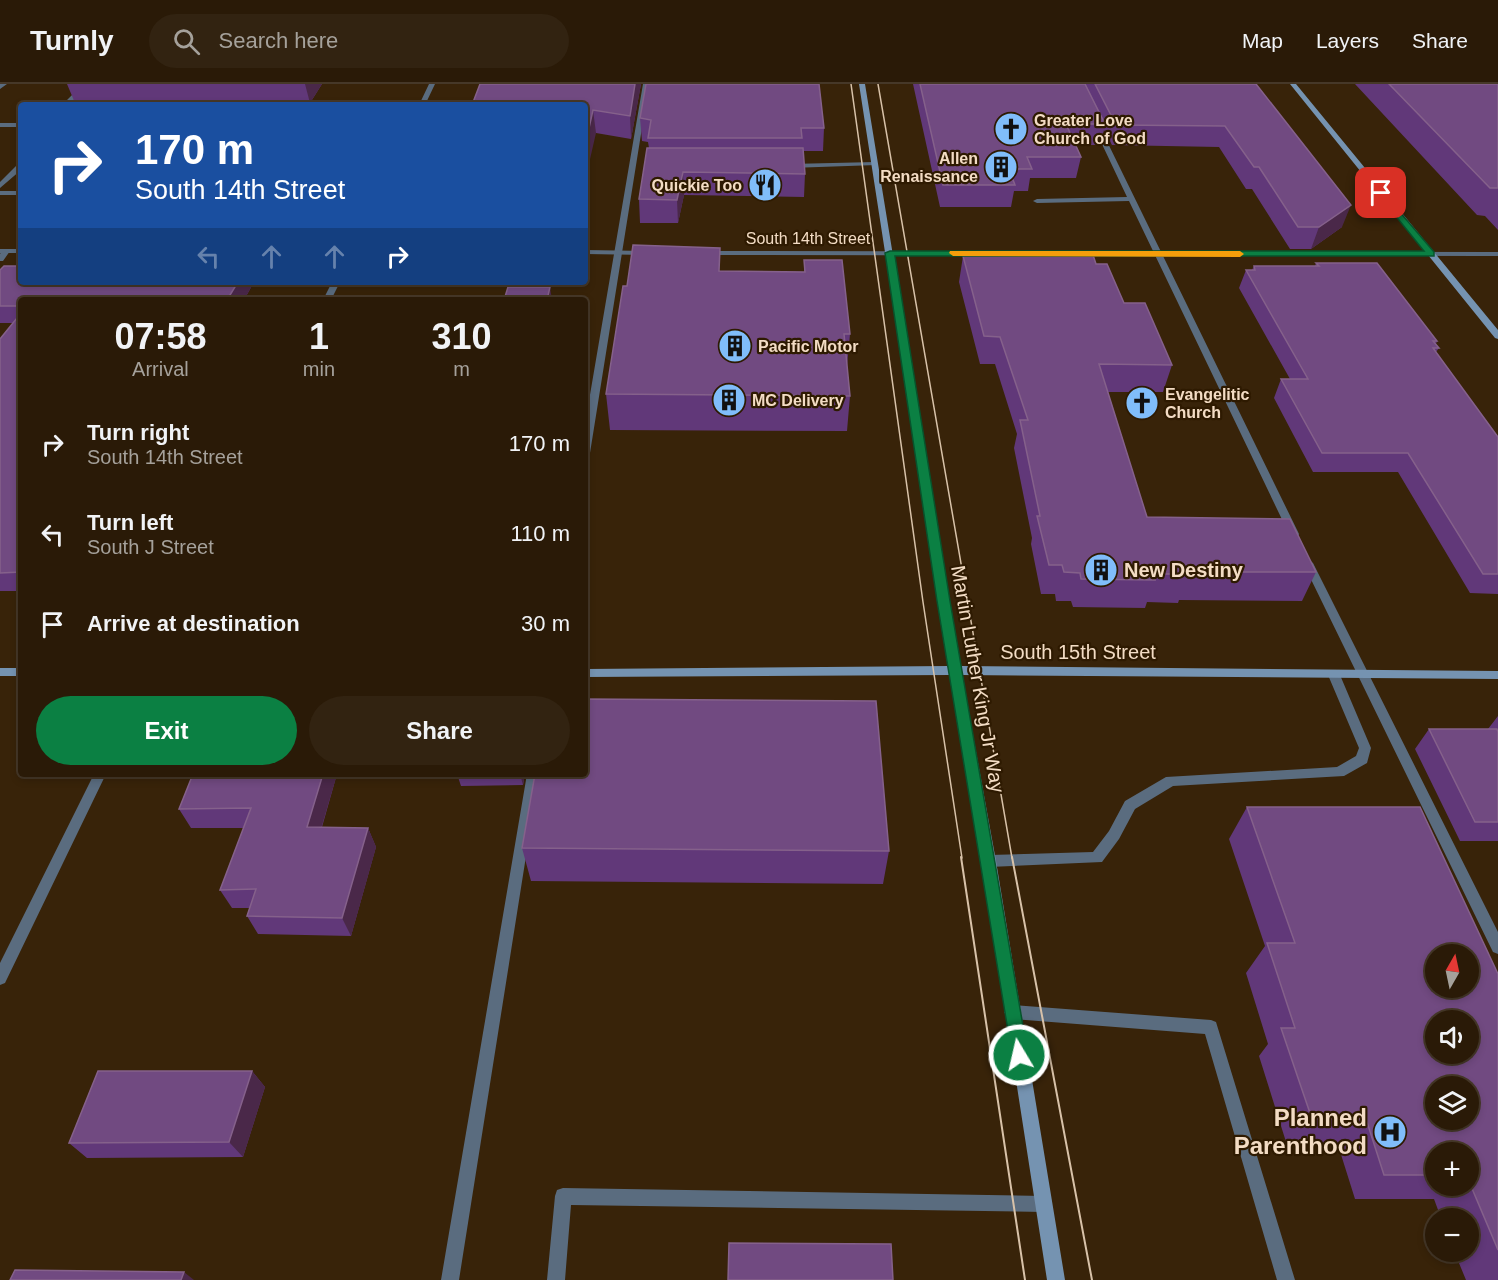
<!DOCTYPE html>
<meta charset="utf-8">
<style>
body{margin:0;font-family:Arial,sans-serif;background:#322311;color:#f1f3f6;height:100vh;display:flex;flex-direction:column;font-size:22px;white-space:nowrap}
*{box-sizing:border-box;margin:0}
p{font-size:20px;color:#a5a19b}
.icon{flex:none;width:33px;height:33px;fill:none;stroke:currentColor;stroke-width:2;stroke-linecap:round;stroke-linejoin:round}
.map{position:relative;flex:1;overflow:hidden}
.sheet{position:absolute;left:18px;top:213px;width:570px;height:480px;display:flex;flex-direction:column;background:#2a1a07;border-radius:6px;box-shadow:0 3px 9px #0003,0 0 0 2px #463828}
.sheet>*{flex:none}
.banner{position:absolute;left:18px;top:18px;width:570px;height:183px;border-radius:6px;box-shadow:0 3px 9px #0003,0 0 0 2px #463828;background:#1a4fa0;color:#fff;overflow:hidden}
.needle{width:39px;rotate:9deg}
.tools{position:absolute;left:1425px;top:860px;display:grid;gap:12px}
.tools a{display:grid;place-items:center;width:54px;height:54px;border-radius:50%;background:#2a1a07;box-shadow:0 3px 9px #0003,0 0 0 2px #463828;font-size:30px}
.pin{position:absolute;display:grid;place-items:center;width:51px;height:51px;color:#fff;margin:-26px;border-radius:12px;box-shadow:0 3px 9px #0006}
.me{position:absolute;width:66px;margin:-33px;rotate:351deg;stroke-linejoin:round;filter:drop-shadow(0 0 4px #0008)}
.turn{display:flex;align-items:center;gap:21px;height:126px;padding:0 18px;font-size:27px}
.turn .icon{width:78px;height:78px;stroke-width:2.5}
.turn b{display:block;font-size:42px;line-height:51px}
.lanes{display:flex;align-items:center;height:57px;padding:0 18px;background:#0003;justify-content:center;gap:30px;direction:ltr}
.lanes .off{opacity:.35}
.eta{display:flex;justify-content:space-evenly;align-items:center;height:102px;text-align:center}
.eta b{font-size:36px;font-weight:700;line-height:42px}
.button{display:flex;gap:12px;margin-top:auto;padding:12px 18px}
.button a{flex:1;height:69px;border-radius:36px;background:#0b8043;color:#fff;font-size:24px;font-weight:700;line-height:69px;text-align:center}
.button a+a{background:#322311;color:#f1f3f6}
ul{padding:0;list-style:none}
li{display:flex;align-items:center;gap:18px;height:90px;padding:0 18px}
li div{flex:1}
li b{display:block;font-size:22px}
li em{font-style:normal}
header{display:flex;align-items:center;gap:36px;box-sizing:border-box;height:84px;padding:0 30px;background:#2a1a07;border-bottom:2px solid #463828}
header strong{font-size:28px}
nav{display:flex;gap:33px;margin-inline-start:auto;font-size:21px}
.search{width:420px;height:54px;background:#322311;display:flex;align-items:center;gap:15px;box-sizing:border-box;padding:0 21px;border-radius:33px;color:#a5a19b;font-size:22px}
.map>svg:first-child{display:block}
</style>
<header>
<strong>Turnly</strong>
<div class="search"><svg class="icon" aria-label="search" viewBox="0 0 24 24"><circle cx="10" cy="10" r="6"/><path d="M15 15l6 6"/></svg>Search here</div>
<nav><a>Map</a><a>Layers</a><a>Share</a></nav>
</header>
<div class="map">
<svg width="1498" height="1196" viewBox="0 0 1498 1196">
<rect width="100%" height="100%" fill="#382309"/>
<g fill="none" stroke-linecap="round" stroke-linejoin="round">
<path fill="#5a6c7f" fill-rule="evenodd" d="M 643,0 L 649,0 L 590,369 L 585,372 L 585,340 Z
M 77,6 L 82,7 L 69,21 L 62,21 Z
M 1095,37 L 1098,39 L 1299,450 L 1298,452 L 1294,453 L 1289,450 L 1129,117 L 1037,119 L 1033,117 L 1037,115 L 1127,113 L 1092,39 Z
M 0,39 L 21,39 L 21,43 L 0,43 Z
M 875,78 L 877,79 L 877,81 L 790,84 L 786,82 L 790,80 Z
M 18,80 L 21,80 L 21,86 L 0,104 L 0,98 Z
M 0,107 L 21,107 L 21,111 L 0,111 Z
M 3,165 L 10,167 L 3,177 L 0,177 L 0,170 Z
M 1308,475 L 1313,479 L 1498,848 L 1498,870 L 1493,868 L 1303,479 Z
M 1334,587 L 1340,591 L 1371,664 L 1367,679 L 1344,692 L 1173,702 L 1135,725 L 1119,755 L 1102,778 L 989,783 L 984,781 L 982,777 L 984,773 L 989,771 L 1093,768 L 1109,747 L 1125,717 L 1166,693 L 1337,683 L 1356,672 L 1359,664 L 1328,591 Z
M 527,690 L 539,690 L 459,1196 L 441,1196 Z
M 1012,921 L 1211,936 L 1216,938 L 1295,1196 L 1277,1196 L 1205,950 L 1012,935 L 1007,933 L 1004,928 L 1007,923 Z
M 563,1104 L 1044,1112 L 1050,1114 L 1052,1120 L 1050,1126 L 1044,1128 L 571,1121 L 565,1196 L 547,1196 L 555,1112 L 557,1106 Z"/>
<path fill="#5a6c7f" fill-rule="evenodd" d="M 0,0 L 7,0 L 0,5 Z
M 429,0 L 435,0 L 425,21 L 419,21 Z
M 0,165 L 21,165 L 21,169 L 0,169 Z
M 585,166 L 648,167 L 652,169 L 648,171 L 585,170 Z
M 701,167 L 1498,168 L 1498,172 L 704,171 L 701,171 Z
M 332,198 L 340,198 L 331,216 L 323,216 Z
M 94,690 L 106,690 L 5,899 L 0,901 L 0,879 Z"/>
<path fill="#7593b1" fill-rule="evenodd" d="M 859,0 L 865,0 L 960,582 L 1498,587 L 1498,595 L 962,591 L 996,777 L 1065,1196 L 1047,1196 L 982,777 L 950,591 L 585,593 L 585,585 L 949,582 Z
M 1290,0 L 1296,0 L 1498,246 L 1498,255 L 1495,254 Z
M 0,584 L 21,584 L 21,592 L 0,592 Z"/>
<path stroke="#d8c2a9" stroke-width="1.5" d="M 851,0 L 923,518 L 962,774
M 878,0 L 1012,774"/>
<path stroke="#d8c2a9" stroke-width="2" d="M 961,773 L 1025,1196
M 1012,773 L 1092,1196"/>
</g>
<path fill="#613879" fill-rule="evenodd" d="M 67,0 L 322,0 L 310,19 L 75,19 Z
M 480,0 L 641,0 L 631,55 L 596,49 Z
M 913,0 L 1256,0 L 1342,143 L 1311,165 L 1290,165 L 1252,105 L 1246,105 L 1219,63 L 1112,61 L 1104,46 L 1100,61 L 1076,61 L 1081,73 L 1076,94 L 1030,94 L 1028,107 L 1014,107 L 1011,123 L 940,123 Z
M 1355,0 L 1498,0 L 1498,146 L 1485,132 L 1477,131 Z
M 640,34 L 824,44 L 823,67 L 803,67 L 805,90 L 804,113 L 684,111 L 678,139 L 640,139 L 639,115 L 649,64 L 648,58 L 642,57 Z
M 963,172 L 1096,180 L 1124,219 L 1172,281 L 1163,308 L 1108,308 L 1147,433 L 1316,488 L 1302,517 L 1179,516 L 1178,519 L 1147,518 L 1145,524 L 1073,523 L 1071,517 L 1056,517 L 1055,510 L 1041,510 L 1031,460 L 1032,454 L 1014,364 L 1017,350 L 995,280 L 980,280 L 959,198 Z
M 804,176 L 850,250 L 847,282 L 850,312 L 847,347 L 610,346 L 606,310 L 627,202 L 720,187 L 804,188 Z
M 1316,179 L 1437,257 L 1436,260 L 1439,264 L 1436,268 L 1498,353 L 1498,510 L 1470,509 L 1398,388 L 1313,388 L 1274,314 L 1281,295 L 1290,295 L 1239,204 L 1246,186 L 1252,186 L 1254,182 L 1315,182 Z
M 0,186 L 21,198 L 254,198 L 244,216 L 21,216 L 21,507 L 0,507 L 0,255 L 13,239 L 0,239 Z
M 1498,632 L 1498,757 L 1460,757 L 1415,665 L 1429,645 L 1488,645 Z
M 193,690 L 337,690 L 322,743 L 368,744 L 376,763 L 351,852 L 258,850 L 247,832 L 250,824 L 232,824 L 220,806 L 244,744 L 191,744 L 179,725 Z
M 457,690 L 525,690 L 523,701 L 461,702 Z
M 1247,723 L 1498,890 L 1498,1196 L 1466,1196 L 1454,1167 L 1468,1167 L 1468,1134 L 1441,1134 L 1434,1115 L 1355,1115 L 1338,1061 L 1287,1061 L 1259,972 L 1268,960 L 1246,889 L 1265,862 L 1229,755 ZM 1436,1068 L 1468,1068 L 1468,1101 L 1436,1101 Z
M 522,764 L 889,767 L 883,800 L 531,797 Z
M 252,987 L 265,1003 L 243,1073 L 87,1074 L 69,1059 Z"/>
<path fill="#4a2849" d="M 305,0 L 322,0 L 310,19 Z
M 635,0 L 641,0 L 631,55 L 630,32 Z
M 593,26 L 596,49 L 585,97 L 585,62 Z
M 683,88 L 684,111 L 678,139 L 677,116 Z
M 1351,121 L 1342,143 L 1311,165 L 1319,143 Z
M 34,198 L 53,198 L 42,216 L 33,199 Z
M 238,198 L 254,198 L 244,216 L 227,216 Z
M 550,203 L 552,216 L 547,216 Z
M 323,690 L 337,690 L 316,762 L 307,743 Z
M 520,690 L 525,690 L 523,701 Z
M 368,744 L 376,763 L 351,852 L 342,834 Z
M 252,987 L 265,1003 L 243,1073 L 229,1058 Z
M 184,1188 L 194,1196 L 181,1196 Z"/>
<path fill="#714a81" stroke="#85618b" stroke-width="1.5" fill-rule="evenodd" d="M 480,0 L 635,0 L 630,32 L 593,26 L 585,62 L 585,21 L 472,21 Z
M 646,0 L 819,0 L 824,44 L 801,44 L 802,54 L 648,54 L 651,36 L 640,34 Z
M 920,0 L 1085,0 L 1105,40 L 1066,40 L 1081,73 L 1027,73 L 1032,85 L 1009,85 L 1015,101 L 943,101 Z
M 1095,0 L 1256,0 L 1351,121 L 1319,143 L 1298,143 L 1259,83 L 1254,83 L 1225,42 L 1116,41 Z
M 1389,0 L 1498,0 L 1498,104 L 1490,104 Z
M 647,64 L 803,64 L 805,90 L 683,88 L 677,116 L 639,115 Z
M 633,161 L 720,164 L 719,187 L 805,188 L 804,176 L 842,176 L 850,250 L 844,250 L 850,312 L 606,310 L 623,202 L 627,202 Z
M 1093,171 L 1096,180 L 1107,180 L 1124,219 L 1145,219 L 1172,281 L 1099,280 L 1147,433 L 1290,435 L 1316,488 L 1188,488 L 1189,490 L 1153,490 L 1155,496 L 1081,495 L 1080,489 L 1064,488 L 1062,481 L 1049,481 L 1037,432 L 1040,432 L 1020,336 L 1028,336 L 1000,253 L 984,252 L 963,172 Z
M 1316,179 L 1377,179 L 1437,257 L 1433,257 L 1439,264 L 1433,264 L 1498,353 L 1498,490 L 1483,490 L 1408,369 L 1322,369 L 1281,295 L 1308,295 L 1246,186 L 1255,186 L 1254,182 L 1319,182 Z
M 4,182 L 21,182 L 21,198 L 34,198 L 33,199 L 43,201 L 46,198 L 238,198 L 227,216 L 21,216 L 21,222 L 0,222 L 0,186 Z
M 508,203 L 550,203 L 547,216 L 504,216 Z
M 21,229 L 21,488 L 0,489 L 0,255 Z
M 585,615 L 876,617 L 889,767 L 522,764 L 535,690 L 585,690 Z
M 1429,645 L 1497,645 L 1498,648 L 1498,738 L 1475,738 Z
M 193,690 L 323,690 L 307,743 L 368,744 L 342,834 L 247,832 L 256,805 L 220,806 L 251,724 L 179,725 Z
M 1247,723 L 1420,723 L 1498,890 L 1498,1166 L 1468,1095 L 1468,1068 L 1436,1068 L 1436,1091 L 1384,1091 L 1366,1035 L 1312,1035 L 1281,944 L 1295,944 L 1267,859 L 1295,859 ZM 1436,870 L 1468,870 L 1468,903 L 1436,903 ZM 1436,936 L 1468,936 L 1468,969 L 1436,969 ZM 1436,1002 L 1468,1002 L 1468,1035 L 1436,1035 Z
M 98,987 L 252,987 L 229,1058 L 69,1059 Z
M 729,1159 L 891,1160 L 893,1196 L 728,1196 Z
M 15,1186 L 184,1188 L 181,1196 L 10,1196 Z"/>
<path fill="#0b8043" stroke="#07532c" stroke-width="1.5" d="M 1381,106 L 1434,168 L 1434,172 L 895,172 L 950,517 L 1028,971 L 1026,977 L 1019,979 L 1013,977 L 937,517 L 885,169 L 890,167 L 1424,167 L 1378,110 L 1377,109 Z"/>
<path fill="#f59e0b" d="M 950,167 L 1240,167 L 1244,170 L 1240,173 L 953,172 L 949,169 Z"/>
<defs>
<symbol id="church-disc" viewBox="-11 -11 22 22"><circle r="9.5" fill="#80bdfa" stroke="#2e1a01"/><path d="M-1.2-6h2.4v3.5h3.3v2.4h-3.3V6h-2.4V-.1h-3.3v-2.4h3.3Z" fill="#111"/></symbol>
<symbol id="building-disc" viewBox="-11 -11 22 22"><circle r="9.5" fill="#80bdfa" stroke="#2e1a01"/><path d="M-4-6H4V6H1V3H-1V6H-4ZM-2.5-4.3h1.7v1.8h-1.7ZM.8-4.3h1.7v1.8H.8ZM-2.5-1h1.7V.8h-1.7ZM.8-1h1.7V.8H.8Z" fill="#111"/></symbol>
<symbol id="restaurant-disc" viewBox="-11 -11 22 22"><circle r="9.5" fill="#80bdfa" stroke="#2e1a01"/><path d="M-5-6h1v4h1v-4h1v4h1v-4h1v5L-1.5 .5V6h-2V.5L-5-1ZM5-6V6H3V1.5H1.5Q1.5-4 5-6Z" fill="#111"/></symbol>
<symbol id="hospital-disc" viewBox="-11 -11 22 22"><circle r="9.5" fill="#80bdfa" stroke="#2e1a01"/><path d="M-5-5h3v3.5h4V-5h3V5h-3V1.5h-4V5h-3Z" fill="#111"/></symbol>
</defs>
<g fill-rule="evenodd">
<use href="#church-disc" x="992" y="26" width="38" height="38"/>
<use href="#building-disc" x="982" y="64" width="38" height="38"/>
<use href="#restaurant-disc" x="746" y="82" width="38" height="38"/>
<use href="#building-disc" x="716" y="243" width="38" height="38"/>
<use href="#building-disc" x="710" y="297" width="38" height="38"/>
<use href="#church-disc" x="1123" y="300" width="38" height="38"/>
<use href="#building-disc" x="1082" y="467" width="38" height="38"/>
<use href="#hospital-disc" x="1371" y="1029" width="38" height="38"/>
</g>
<g text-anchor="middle" stroke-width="4.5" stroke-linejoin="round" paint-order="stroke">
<g font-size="16" font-weight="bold" fill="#f3dcc4" stroke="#2e1a01" text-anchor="start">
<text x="1034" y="42">Greater Love<tspan x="1034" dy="18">Church of God</tspan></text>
<text x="978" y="80" text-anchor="end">Allen<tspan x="978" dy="18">Renaissance</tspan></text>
<text x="742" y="107" text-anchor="end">Quickie Too</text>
<text x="758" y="268">Pacific Motor</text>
<text x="1165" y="316">Evangelitic<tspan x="1165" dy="18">Church</tspan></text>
<text x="752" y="322">MC Delivery</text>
</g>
<g font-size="16" fill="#f3dcc4" stroke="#2e1a01">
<text x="808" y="160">South 14th Street</text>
</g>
<g font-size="20" font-weight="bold" fill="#f3dcc4" stroke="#2e1a01" text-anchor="start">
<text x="1124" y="493">New Destiny</text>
</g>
<g font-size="20" fill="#f3dcc4" stroke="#2e1a01">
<text x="1078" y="575">South 15th Street</text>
<text transform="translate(978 595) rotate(80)" y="7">Martin Luther King Jr Way</text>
</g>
<g font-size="24" font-weight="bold" fill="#f3dcc4" stroke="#2e1a01" text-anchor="end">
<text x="1367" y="1042">Planned<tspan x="1367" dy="28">Parenthood</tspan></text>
</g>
</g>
</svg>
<div class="tools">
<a><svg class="needle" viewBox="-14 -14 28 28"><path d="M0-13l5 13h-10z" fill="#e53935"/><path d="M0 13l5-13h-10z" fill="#a5a19b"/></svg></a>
<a><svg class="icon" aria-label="sound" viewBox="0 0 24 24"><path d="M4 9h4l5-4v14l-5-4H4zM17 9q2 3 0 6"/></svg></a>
<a><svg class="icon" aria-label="layers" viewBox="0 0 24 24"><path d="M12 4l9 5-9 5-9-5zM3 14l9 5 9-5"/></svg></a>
<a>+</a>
<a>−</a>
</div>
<div class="pin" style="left:1381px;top:109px;background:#d93025"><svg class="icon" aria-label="arrive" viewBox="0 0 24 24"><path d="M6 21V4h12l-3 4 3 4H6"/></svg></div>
<svg class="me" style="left:1019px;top:971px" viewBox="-20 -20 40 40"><circle r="17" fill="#0b8043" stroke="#fff" stroke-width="3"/><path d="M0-11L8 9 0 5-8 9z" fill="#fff"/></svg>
<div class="banner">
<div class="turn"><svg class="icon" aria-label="right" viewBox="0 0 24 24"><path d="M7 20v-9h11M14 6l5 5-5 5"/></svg><div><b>170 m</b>South 14th Street</div></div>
<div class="lanes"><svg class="icon off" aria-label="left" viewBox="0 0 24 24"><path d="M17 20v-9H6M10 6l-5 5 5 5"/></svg><svg class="icon off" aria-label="ahead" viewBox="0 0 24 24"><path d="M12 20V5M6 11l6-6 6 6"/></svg><svg class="icon off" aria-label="ahead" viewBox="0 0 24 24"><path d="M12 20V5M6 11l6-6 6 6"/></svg><svg class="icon" aria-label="right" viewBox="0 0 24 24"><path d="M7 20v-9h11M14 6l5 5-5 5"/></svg></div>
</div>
<section class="sheet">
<div class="eta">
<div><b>07:58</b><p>Arrival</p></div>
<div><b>1</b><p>min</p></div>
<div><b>310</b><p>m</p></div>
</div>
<ul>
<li><svg class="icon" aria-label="right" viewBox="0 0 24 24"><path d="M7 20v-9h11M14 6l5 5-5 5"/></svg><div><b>Turn right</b><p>South 14th Street</p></div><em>170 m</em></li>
<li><svg class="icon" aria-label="left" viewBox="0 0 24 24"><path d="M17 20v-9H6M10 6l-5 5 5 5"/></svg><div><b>Turn left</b><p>South J Street</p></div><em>110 m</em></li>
<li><svg class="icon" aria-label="arrive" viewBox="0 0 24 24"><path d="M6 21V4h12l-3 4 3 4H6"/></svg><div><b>Arrive at destination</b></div><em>30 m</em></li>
</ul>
<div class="button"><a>Exit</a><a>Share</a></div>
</section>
</div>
